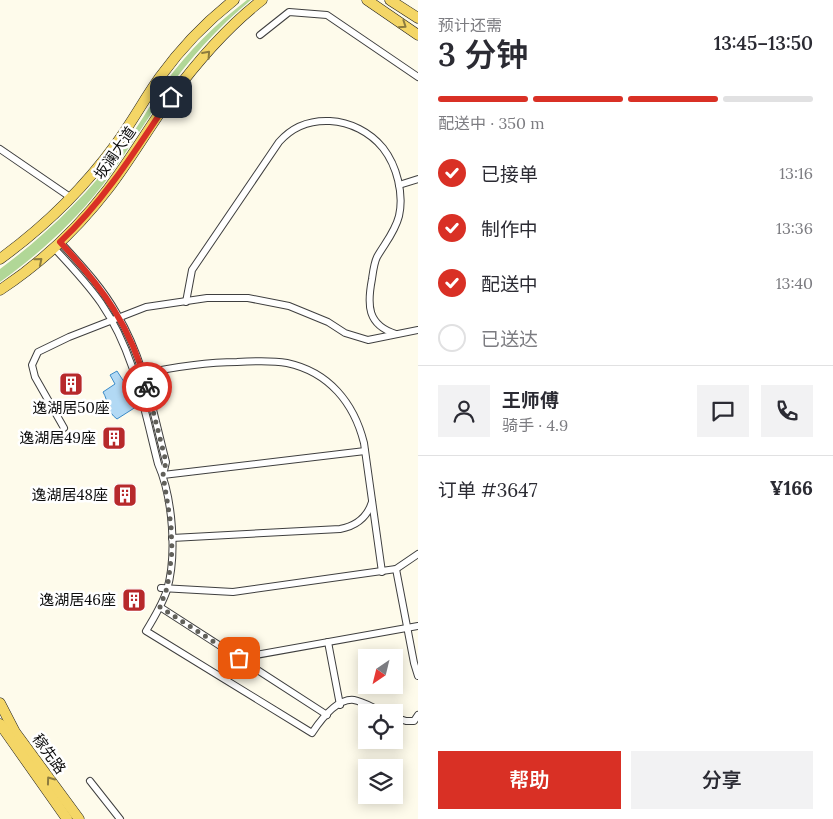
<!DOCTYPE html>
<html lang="zh">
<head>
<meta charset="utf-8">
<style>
	:root { --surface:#fff; --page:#f2f2f3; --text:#2b2b33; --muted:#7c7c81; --line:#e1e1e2; --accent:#d93025 }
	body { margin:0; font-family:Lora,"Noto Sans SC",serif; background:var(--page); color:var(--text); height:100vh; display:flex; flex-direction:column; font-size:19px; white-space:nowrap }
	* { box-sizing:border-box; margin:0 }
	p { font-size:16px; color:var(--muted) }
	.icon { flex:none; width:28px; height:28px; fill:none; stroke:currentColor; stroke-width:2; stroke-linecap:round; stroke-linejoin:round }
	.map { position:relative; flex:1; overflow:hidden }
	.drawer { display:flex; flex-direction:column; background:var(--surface); width:415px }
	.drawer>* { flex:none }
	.needle { width:32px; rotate:215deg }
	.fabs { position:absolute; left:358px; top:649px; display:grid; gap:10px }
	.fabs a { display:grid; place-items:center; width:45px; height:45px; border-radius:0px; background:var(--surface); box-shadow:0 2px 12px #0003; font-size:25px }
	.pin { position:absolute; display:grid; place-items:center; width:42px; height:42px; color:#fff; margin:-21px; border-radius:10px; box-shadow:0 2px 8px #0006 }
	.courier { position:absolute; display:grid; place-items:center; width:50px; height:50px; margin:-25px; border:4px solid #d93025; border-radius:50%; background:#fff; color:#222; box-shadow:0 1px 6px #0007 }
	.headline em { font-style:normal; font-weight:600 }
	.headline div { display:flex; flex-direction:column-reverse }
	.headline { display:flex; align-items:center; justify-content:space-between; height:85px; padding:0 20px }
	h1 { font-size:32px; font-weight:600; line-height:38px }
	.bar { display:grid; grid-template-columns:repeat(4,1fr); gap:8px 5px; align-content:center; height:60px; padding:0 20px }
	.bar i { height:6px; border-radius:4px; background:var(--line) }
	.bar .active { background:var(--accent) }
	.bar p { grid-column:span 4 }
	.line { display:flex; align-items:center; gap:12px; padding:0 20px; border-top:1px solid var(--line) }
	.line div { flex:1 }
	.round { display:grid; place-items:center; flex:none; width:52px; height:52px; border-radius:0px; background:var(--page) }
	ol { padding:0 20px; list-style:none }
	li { display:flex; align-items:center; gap:15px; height:55px }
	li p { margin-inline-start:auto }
	li .icon { padding:5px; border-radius:50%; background:var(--accent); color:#fff; stroke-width:4 }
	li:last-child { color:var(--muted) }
	li i { width:28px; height:28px; border:2px solid var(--line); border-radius:50% }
	.action { display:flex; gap:10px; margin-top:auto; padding:10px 20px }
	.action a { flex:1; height:58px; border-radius:0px; background:var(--accent); color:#fff; font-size:20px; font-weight:600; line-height:58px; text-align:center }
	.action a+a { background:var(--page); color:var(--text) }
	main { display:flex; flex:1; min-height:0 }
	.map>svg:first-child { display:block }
	.forest { fill:#b1d797 }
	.water { fill:#b2d9f4; stroke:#3b8bc8 }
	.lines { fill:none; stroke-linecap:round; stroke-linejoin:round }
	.minor-casing { stroke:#3f3f3f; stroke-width:8 }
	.primary-casing { stroke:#1d1d1d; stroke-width:11 }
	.minor { stroke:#fff; stroke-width:6 }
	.primary { stroke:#f4d666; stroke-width:10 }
	.oneway { stroke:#8c7b3e }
	.done { stroke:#61605a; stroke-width:5; stroke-dasharray:0 9 }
	.route { stroke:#d93025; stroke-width:6 }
	.labels { text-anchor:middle; stroke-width:5; stroke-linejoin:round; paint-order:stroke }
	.street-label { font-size:15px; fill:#0c0c0c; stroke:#fff }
	.poi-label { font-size:15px; fill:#0c0c0c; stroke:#fff; text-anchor:end }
</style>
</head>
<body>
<main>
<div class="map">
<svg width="418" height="819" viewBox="0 0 418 819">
	<rect width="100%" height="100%" fill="#fefbeb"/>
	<path class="forest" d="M247,0H251C218,27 188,60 164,95C143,125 124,157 102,186C73,223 39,254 0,282V269C46,235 87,195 121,150C137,129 150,105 165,83C188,51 216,24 247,0Z"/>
	<path class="water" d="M117,371L139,405L117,419C106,411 109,402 103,392L115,384L110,375Z"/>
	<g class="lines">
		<g class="minor-casing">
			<g id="minor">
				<path d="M260,35L289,12L327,15L418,77"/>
				<path d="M0,149L70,197"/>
				<path d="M399,185L418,179"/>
				<path d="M60,242C81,265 102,287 117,314C144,359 153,412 166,462L163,475"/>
				<path d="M54,248C71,266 87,283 101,303C134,351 144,409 158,464C173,498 177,555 167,590C162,605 154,618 146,631L312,733C320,721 337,698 354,700C364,702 375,709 384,712"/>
				<path d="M186,302L192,270L279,142C292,127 309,120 330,121C350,122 370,132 383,148C397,166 404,194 399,216C395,232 385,243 377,257C374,263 373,272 372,279C367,305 367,325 396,334"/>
				<path d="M135,375C169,368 203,362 237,362C253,361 271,360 287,363C329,372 354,403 364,443L382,572"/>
				<path d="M64,428L35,377L32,365L38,352L69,337L146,307L207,298H248L289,306L328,322L345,333L368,340L418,330"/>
				<path d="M163,475L365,451"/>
				<path d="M172,538L340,529C356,526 367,518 372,502"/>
				<path d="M396,569L414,663L418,676"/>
				<path d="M161,588L233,592L396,569L418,554"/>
				<path d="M160,607L327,715"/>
				<path d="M328,642L340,705"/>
				<path d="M239,658L418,626"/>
				<path d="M394,717L406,721H414L418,715"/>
				<path d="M90,781L120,819"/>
			</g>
		</g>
		<g class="primary-casing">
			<g id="primary">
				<path d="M367,0L418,35"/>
				<path d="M390,0L418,18"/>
				<path d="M0,259C44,227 84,188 116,144C132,122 145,98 160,77C181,48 206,22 234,0"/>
				<path d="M0,290C41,263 78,228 108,189C131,159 149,127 171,97C197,62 227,27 262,0"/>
				<path d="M0,703L15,732L79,819"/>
				<path d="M0,724L67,819"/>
			</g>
		</g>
		<use href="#minor" class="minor"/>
		<use href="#primary" class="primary"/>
	</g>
	<defs><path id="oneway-chevron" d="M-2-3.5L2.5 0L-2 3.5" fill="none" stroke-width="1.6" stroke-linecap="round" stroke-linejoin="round" transform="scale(1.25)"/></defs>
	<g class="oneway">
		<use href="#oneway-chevron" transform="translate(403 25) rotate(34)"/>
		<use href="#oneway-chevron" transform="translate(207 54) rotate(-48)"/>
		<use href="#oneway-chevron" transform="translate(39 261) rotate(-40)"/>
		<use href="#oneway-chevron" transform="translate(50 780) rotate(-126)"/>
	</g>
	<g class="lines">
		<path class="done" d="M147,387L166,462L163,475L171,525L172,551L169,576L167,588L160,607L239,658"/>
		<path class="route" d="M147,387C131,326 102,287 60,242C105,200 137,148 171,97"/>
	</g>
	<defs>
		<g id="building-square" transform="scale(1.25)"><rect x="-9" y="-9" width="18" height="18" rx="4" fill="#b7292b" stroke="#fff"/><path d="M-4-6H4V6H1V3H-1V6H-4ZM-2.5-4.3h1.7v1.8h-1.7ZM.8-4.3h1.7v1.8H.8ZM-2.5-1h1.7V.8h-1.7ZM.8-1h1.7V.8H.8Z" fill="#fff"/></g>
	</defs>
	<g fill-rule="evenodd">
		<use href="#building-square" x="71" y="384"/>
		<use href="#building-square" x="114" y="438"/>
		<use href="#building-square" x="125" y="495"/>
		<use href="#building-square" x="134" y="600"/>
	</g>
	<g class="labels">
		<g class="street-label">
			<text transform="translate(115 153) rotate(-55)" y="5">坂澜大道</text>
			<text transform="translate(49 754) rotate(54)" y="5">稼先路</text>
		</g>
		<g class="poi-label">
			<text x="71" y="413" text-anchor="middle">逸湖居50座</text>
			<text x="96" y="443">逸湖居49座</text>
			<text x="108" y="500">逸湖居48座</text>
			<text x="116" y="605">逸湖居46座</text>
		</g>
	</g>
</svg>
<div class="fabs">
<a><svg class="needle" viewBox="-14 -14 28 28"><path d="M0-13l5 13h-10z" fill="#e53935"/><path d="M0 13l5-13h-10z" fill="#7c7c81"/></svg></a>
<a><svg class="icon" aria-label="locate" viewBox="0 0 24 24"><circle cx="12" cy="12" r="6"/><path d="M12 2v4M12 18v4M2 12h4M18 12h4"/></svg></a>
<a><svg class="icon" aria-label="layers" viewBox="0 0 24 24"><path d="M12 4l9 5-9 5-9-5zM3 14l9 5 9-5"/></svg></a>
</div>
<div class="pin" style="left:239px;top:658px;background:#ea580c"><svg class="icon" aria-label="bag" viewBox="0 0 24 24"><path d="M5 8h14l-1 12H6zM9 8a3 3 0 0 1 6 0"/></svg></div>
<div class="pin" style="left:171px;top:97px;background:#1f2937"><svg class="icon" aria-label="home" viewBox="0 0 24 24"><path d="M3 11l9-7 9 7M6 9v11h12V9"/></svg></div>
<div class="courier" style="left:147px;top:387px"><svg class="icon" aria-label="bike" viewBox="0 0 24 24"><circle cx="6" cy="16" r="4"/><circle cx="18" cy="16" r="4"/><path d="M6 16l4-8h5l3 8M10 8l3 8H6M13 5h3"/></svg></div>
</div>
<section class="drawer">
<div class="headline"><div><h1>3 分钟</h1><p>预计还需</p></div><em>13:45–13:50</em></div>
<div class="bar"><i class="active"></i><i class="active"></i><i class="active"></i><i></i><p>配送中 · 350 m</p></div>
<ol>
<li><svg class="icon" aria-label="check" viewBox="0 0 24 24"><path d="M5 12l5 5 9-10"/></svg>已接单<p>13:16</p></li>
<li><svg class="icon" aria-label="check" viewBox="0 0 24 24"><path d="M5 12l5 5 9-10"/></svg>制作中<p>13:36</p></li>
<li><svg class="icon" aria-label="check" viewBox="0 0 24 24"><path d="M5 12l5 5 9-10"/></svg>配送中<p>13:40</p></li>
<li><i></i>已送达</li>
</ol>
<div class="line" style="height:90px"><a class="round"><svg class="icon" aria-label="person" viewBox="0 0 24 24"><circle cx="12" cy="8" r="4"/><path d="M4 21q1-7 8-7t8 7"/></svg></a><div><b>王师傅</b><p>骑手 · 4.9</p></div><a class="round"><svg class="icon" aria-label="chat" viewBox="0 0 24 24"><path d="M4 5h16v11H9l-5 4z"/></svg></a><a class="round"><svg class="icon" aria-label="phone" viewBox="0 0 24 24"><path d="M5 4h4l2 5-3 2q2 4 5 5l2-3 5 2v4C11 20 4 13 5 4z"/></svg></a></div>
<div class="line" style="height:65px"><div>订单 #3647</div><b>¥166</b></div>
<div class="action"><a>帮助</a><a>分享</a></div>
</section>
</main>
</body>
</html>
